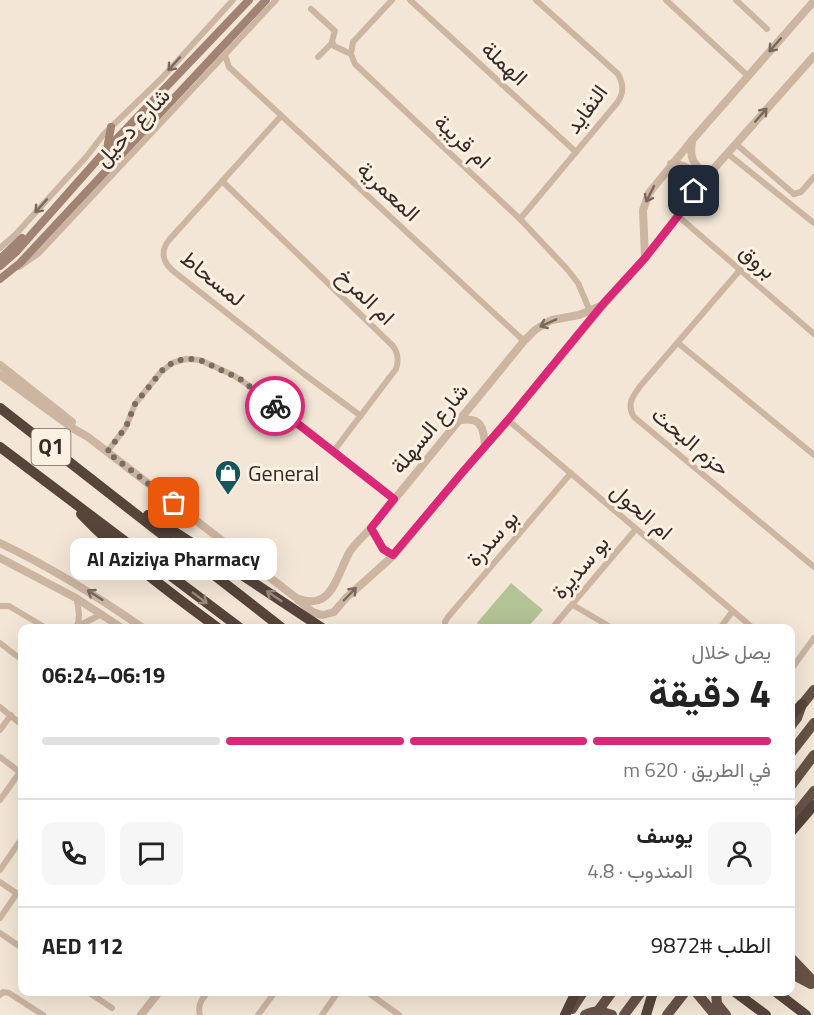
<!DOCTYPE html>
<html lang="ar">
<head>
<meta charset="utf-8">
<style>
	:root { --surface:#fff; --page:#f6f6f6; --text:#222; --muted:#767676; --line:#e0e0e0; --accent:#db2777 }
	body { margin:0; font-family:"Titillium Web",Vazirmatn,sans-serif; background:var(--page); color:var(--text); direction:rtl; height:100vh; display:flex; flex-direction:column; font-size:22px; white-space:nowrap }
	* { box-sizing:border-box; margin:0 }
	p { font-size:20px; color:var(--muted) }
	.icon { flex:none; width:33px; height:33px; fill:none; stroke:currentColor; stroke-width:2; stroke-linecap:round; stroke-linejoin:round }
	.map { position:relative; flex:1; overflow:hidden; direction:ltr }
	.side { position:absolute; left:18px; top:624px; width:777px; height:372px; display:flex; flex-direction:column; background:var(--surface); border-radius:12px; box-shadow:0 6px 24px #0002; direction:rtl }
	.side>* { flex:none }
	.pin { position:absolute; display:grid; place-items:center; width:51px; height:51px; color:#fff; margin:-26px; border-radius:12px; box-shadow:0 3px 9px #0006 }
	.courier { position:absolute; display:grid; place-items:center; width:60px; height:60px; margin:-30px; border:4px solid #db2777; border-radius:50%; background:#fff; color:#222; box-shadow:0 2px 8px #0007 }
	.bubble { position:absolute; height:42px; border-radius:12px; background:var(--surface); box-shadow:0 6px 24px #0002; font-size:20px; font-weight:700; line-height:42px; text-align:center; direction:rtl }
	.headline em { font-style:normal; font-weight:700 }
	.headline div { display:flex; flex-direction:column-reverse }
	.headline { display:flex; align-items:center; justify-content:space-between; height:102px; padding:0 24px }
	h1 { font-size:39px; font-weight:700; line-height:45px }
	.bar { display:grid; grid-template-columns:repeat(4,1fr); gap:9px 6px; align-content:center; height:72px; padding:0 24px }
	.bar i { height:8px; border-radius:4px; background:var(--line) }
	.bar .active { background:var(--accent) }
	.bar p { grid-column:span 4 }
	.line { display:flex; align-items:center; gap:15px; padding:0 24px; border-top:2px solid var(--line) }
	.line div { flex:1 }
	.round { display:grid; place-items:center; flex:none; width:63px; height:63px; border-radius:12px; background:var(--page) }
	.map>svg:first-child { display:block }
	.green { fill:#b3c395 }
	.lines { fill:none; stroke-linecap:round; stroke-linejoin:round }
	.minor { stroke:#ccb5a1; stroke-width:6 }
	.tertiary { stroke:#ccb5a1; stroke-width:8 }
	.secondary { stroke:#a08372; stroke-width:8 }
	.trunk { stroke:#685248; stroke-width:10 }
	.motorway { stroke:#57443b; stroke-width:10 }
	.oneway { stroke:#79695d }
	.oneway2 { stroke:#99897e }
	.done { stroke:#786c63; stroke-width:6; stroke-dasharray:0 10.8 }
	.route { stroke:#db2777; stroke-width:8 }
	.labels { text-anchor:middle; stroke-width:6; stroke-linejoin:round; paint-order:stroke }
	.shield { fill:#fbf0e2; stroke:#70655e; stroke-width:1.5 }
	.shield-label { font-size:21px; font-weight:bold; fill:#352a25 }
	.street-label { font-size:22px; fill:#352a25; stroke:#fbf0e2 }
	.poi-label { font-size:22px; fill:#352a25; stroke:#fbf0e2; text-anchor:start }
</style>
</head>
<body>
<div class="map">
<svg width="814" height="1015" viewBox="0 0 814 1015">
	<rect width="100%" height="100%" fill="#f3e6d6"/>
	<path class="green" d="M511,583L543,610L527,628H478L480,626L477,623Z"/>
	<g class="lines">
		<g class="minor">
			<path d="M392,0L353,42L351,54L355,64L520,219L567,269L578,283L590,311"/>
			<path d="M410,0L576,152"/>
			<path d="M666,0L748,76"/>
			<path d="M736,0L767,29"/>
			<path d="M311,9L335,31L332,41L334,46L351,54"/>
			<path d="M225,55L229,67L524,341"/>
			<path d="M318,57L332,43"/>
			<path d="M281,116L169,240C161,250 162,261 172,270L304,374L361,416"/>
			<path d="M736,144L794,194"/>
			<path d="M728,154L814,223"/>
			<path d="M222,181L393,346C398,353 399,360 396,369L333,452"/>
			<path d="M794,194L801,192L814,177"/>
			<path d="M678,216L814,334"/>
			<path d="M520,219L617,103C624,93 624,85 618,74L536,0"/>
			<path d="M0,248L15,235L87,156L103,135L162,78L233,0"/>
			<path d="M19,267L39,253L276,0"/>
			<path d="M740,270L641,385C633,396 626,404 634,417L814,567"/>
			<path d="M678,343L814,455"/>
			<path d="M508,420L753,628"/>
			<path d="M107,452L126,427L135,404L160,373L172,363L186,359L200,360L233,375L248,385L394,499"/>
			<path d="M573,605L612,628"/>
			<path d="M0,606H9L46,628"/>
			<path d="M78,626L102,614"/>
			<path d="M76,628C81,619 79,608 76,598"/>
			<path d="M445,628V622L448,617L571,473"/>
			<path d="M552,628L636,529"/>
			<path d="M720,628L732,612"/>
			<path d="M0,643L22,660"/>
			<path d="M790,671L814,638"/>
			<path d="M0,707L22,725"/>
			<path d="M0,730L11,715"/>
			<path d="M0,757L21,773"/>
			<path d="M0,800L20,772"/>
			<path d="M0,870L22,838"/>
			<path d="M0,882L22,897"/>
			<path d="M0,918L17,893"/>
			<path d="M0,933L22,948"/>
			<path d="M88,992L112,1008"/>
			<path d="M367,992L399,1015"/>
			<path d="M0,995L3,992L9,993L43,1015"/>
			<path d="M200,1015C197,1005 202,999 208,992"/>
			<path d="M258,1015L275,992"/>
			<path d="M322,1015L338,992"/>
		</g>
		<g class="tertiary">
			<path d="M692,141C690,154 691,164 704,171L714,170"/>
			<path d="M671,164C691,165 697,172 694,191"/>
			<path d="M645,258L643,210L649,193L693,139L814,1"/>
			<path d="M0,365L72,422"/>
			<path d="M0,375L74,429L88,437L295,597C331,614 336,577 349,553C354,544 364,536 371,528L524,341L535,330L546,323L552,320L579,315L603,305"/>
			<path d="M458,421C480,415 484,427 485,446"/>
			<path d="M371,528L383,549L393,556"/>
			<path d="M0,543C51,567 97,596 143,628"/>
			<path d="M0,558L76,598L122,628"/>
			<path d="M298,600L313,612L318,614L323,615L334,612L346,598L393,556L461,474L509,419L603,305L645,258L678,216L694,191L814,56"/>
			<path d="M141,1015L159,992"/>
		</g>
		<g class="secondary">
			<path d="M107,149L111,127"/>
			<path d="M0,259L22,238"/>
			<path d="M0,266L16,252L107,149L249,0"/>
			<path d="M0,279L20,263L266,0"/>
		</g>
		<g class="trunk">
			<path d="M797,711L814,690"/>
			<path d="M790,727L797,718L801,707"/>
			<path d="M790,754L814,723"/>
			<path d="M790,787L814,755"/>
			<path d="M790,821L814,791"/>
			<path d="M790,957L814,982"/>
			<path d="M790,973L811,984"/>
			<path d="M696,992L715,1015"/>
			<path d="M716,992L717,1004L726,1015"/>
			<path d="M572,1009L583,992"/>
			<path d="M585,1015C595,1010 602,1011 612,1015"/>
			<path d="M595,1015L612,992"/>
			<path d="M624,1015L641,992"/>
			<path d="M667,1015L685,992"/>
		</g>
		<g class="motorway">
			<path d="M0,408L282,628"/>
			<path d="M0,447L240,628"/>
			<path d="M81,514C122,557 170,593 218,628"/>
			<path d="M148,515L242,575L322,628"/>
			<path d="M790,717L802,704"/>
			<path d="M790,833L814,805"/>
			<path d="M735,992L766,1015"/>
			<path d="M776,992L806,1015"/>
			<path d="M565,1015L576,992"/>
			<path d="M646,1015L653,992"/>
		</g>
	</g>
	<defs><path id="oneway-shaft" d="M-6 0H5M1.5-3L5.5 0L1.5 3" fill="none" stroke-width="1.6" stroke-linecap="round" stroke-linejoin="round" transform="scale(1.5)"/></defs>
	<g class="oneway">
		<use href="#oneway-shaft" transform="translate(775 45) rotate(131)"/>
		<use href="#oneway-shaft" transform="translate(174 64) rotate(132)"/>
		<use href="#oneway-shaft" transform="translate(761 115) rotate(-49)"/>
		<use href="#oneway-shaft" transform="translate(650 194) rotate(117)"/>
		<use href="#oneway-shaft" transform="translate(41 206) rotate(132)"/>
		<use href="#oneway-shaft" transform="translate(548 323) rotate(156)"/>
		<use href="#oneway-shaft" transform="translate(350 594) rotate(-46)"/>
		<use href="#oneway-shaft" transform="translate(95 595) rotate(-147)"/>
	</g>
	<g class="oneway2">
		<use href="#oneway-shaft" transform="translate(274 596) rotate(-146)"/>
		<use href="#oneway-shaft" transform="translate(200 598) rotate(37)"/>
	</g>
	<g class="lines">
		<path class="done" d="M174,503L107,452L126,427L135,404L165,367L179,360L193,359L200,360L240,379L275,406"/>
		<path class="route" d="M275,406L394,499L371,528L383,549L393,555L461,474L508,420L603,304L645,258L678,216L694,191"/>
	</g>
	<defs>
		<g id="shop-pin" transform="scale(1.35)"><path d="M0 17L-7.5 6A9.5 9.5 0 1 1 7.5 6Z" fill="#16555a" stroke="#fbf0e2"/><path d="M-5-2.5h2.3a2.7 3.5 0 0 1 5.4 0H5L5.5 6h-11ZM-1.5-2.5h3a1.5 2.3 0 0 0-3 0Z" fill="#fff"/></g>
	</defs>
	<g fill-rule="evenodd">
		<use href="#shop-pin" x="228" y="473"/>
	</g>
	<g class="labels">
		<rect class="shield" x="31.5" y="429" width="39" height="36" rx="4.5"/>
		<g class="shield-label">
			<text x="51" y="454">Q1</text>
		</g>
		<g class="street-label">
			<text transform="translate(505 63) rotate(43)" y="8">الهملة</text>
			<text transform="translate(586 109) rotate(-54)" y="8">النفايد</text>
			<text transform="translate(132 127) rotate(-47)" y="8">شارع دحيل</text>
			<text transform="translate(463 141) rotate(43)" y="8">ام قريبة</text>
			<text transform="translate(389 191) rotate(43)" y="8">المعمرية</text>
			<text transform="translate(758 261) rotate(41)" y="8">بروق</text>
			<text transform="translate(213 278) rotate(39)" y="8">لمسحاط</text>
			<text transform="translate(366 296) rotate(44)" y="8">ام المرخ</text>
			<text transform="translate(429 428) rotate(-51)" y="8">شارع السهلة</text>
			<text transform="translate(691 441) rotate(40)" y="8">حزم البحث</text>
			<text transform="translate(642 511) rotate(41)" y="8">ام الحول</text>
			<text transform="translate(492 538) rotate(-49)" y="8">بو سدرة</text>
			<text transform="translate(580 567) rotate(-50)" y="8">بو سديرة</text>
		</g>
		<g class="poi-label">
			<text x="248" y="481">General</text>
		</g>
	</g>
</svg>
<div class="pin" style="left:174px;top:503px;background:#ea580c"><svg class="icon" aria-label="bag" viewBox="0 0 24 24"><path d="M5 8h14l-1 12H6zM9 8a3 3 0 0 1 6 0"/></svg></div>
<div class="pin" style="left:694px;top:191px;background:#1f2937"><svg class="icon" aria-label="home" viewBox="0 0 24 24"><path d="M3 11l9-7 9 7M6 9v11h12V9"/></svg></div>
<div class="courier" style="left:275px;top:406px"><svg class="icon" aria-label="bike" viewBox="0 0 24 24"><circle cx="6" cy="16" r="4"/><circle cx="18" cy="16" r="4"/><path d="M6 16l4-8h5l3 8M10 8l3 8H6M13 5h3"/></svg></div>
<div class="bubble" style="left:70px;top:538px;width:207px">Al Aziziya Pharmacy</div>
<section class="side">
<div class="headline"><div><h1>4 دقيقة</h1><p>يصل خلال</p></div><em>06:19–06:24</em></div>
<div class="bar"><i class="active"></i><i class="active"></i><i class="active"></i><i></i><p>في الطريق · 620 m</p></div>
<div class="line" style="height:108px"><a class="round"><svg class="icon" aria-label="person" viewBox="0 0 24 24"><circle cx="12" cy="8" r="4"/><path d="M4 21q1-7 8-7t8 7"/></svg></a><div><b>يوسف</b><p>المندوب · 4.8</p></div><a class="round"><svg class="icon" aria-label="chat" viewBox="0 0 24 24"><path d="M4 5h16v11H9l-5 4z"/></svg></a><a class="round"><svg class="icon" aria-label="phone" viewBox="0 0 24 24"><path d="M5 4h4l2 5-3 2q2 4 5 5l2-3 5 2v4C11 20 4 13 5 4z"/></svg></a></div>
<div class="line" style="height:78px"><div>الطلب #9872</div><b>AED 112</b></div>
</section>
</div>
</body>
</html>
